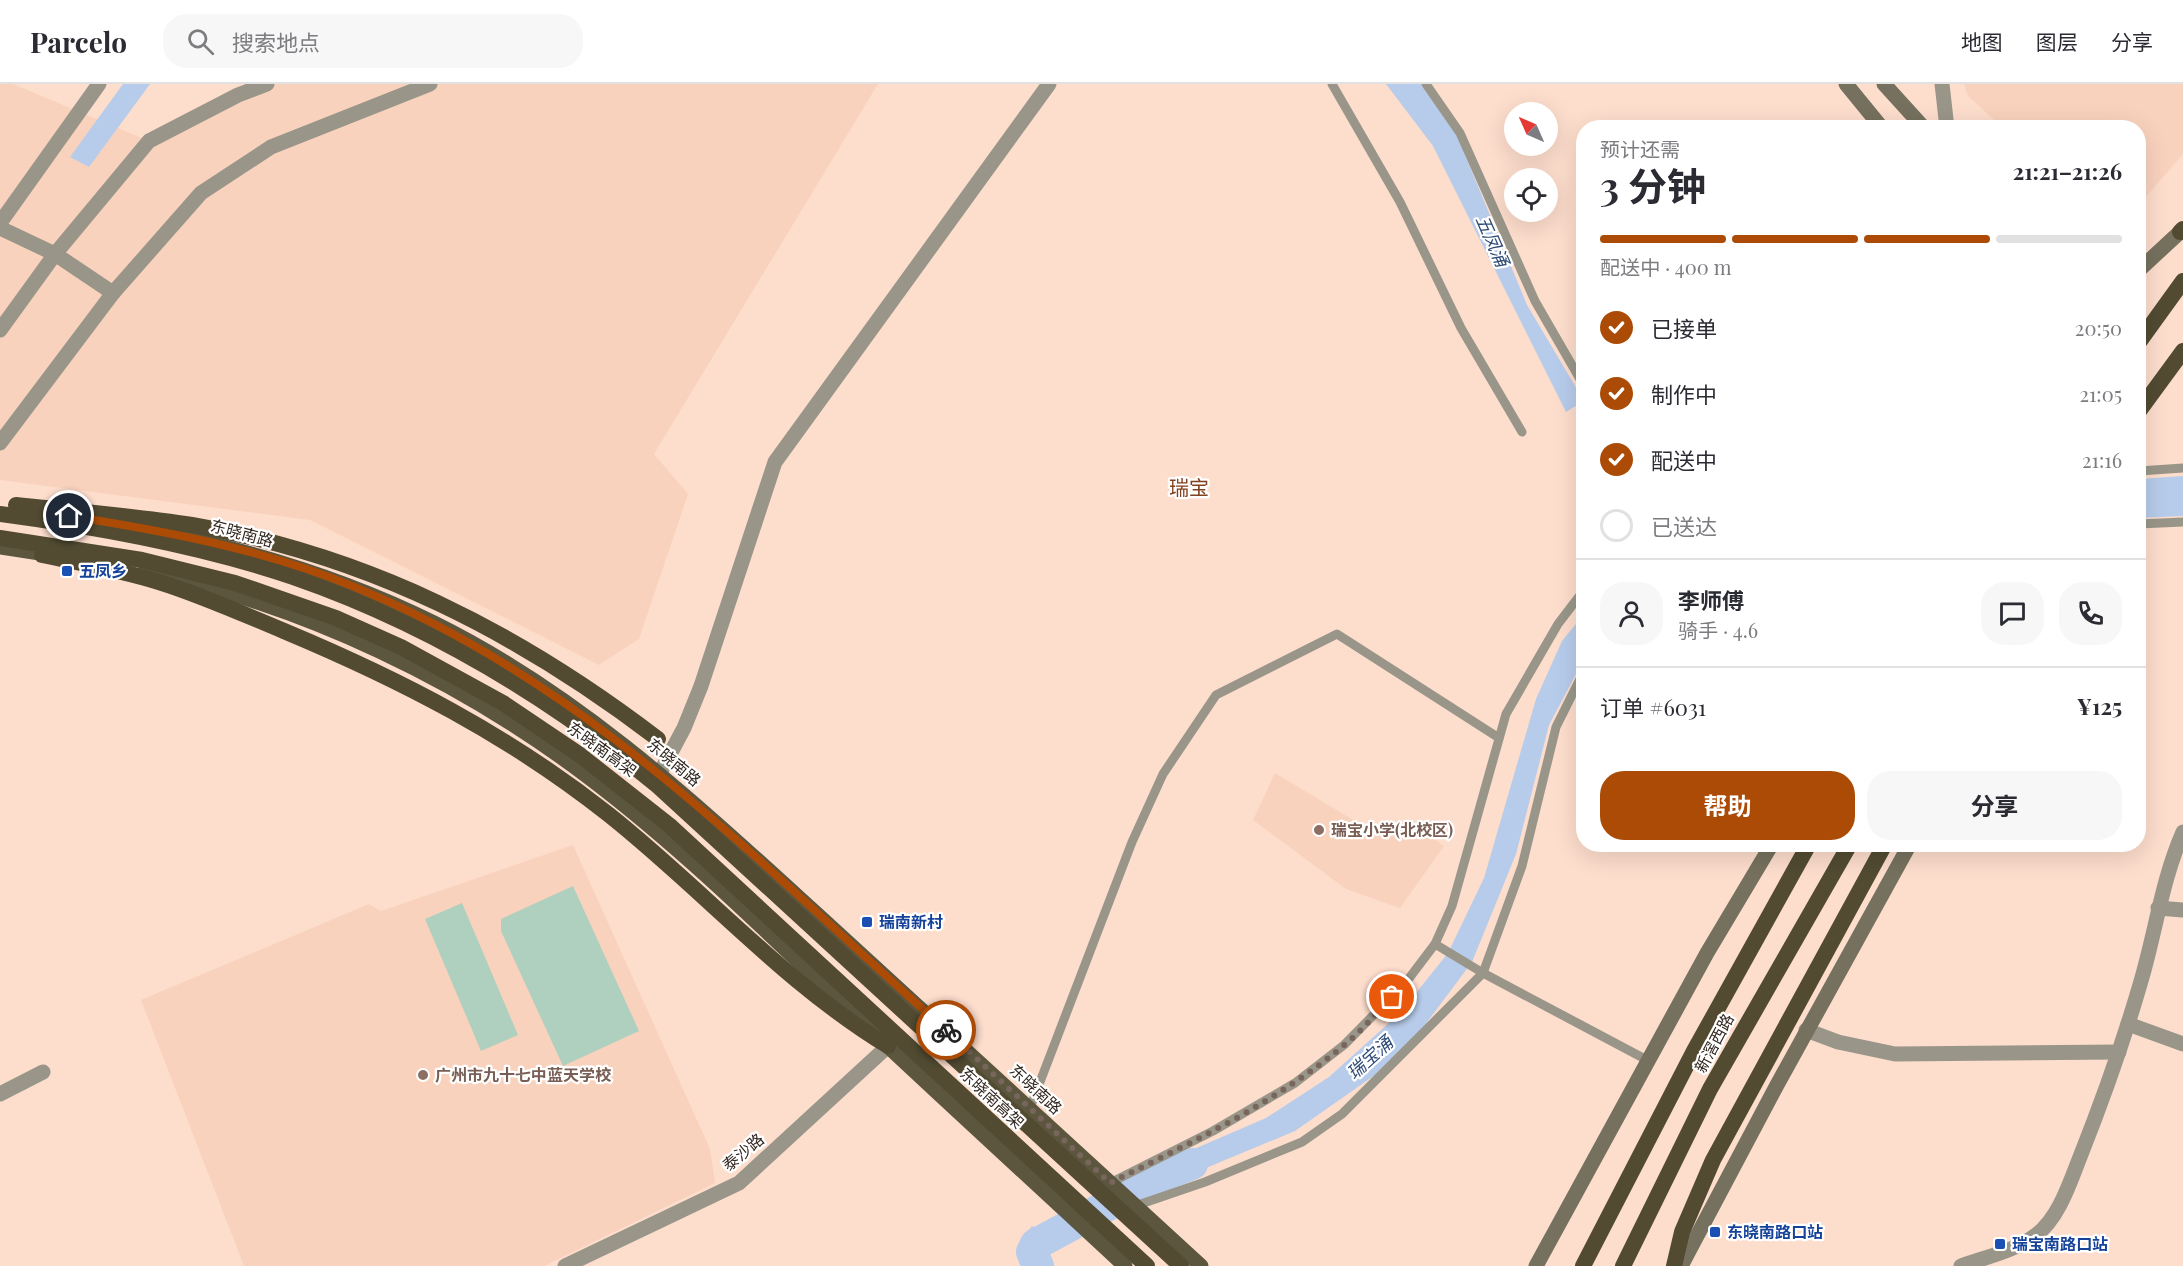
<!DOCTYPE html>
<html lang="zh">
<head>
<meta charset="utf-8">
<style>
	:root { --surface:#fff; --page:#f7f7f7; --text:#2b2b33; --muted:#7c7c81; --line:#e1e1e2; --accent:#ab4b05 }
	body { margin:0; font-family:"Playfair Display","Noto Sans SC",serif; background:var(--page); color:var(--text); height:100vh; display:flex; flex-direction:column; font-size:22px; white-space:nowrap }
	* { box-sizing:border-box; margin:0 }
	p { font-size:20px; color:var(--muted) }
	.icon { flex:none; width:33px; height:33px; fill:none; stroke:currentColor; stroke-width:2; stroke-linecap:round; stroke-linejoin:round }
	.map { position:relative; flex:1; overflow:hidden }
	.side { position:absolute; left:1576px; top:36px; width:570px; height:732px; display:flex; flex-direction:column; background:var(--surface); border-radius:24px; box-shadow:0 6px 24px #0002 }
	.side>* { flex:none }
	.needle { width:39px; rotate:315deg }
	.controls { position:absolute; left:1504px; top:18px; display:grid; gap:12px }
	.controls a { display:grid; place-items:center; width:54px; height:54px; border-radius:50%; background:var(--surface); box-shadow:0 6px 24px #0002; font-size:30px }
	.pin { position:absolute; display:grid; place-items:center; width:51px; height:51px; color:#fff; margin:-26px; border:3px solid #fff; border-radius:50%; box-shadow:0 2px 6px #0007 }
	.courier { position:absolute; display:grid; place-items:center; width:60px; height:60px; margin:-30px; border:4px solid #ab4b05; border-radius:50%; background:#fff; color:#222; box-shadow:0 2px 8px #0007 }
	.head em { font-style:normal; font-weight:700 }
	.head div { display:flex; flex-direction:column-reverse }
	.head { display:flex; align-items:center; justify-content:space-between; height:102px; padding:0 24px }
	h1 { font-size:39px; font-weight:700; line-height:45px }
	.bar { display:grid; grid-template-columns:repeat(4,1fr); gap:9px 6px; align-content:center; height:72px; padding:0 24px }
	.bar i { height:8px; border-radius:4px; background:var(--line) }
	.bar .selected { background:var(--accent) }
	.bar p { grid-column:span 4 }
	.line { display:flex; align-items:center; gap:15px; padding:0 24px; border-top:2px solid var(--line) }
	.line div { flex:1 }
	.round { display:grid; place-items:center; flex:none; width:63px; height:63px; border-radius:24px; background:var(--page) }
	ol { padding:0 24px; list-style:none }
	li { display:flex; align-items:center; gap:18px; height:66px }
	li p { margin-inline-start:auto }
	li .icon { padding:6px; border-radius:50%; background:var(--accent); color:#fff; stroke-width:4 }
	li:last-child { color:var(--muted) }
	li i { width:33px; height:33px; border:3px solid var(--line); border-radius:50% }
	.button { display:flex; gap:12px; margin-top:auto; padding:12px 24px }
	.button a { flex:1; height:69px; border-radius:24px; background:var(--accent); color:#fff; font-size:24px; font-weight:700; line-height:69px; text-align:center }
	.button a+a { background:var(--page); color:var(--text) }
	header { display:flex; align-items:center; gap:36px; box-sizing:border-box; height:84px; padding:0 30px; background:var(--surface); border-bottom:2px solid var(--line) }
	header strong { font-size:28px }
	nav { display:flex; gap:33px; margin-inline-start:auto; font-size:21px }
	.search { width:420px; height:54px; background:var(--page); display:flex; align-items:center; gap:15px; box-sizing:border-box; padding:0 21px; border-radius:24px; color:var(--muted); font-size:22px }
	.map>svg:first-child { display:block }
	.built { fill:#f9d2bd }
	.green { fill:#afcfbf }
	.water { fill:#b7cceb }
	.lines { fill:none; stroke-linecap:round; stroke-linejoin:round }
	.river { stroke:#b7cceb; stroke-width:32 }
	.service { stroke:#999689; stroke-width:9 }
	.minor { stroke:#999689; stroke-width:15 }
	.tertiary { stroke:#999689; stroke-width:15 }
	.secondary { stroke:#76715e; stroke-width:15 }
	.primary { stroke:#5c563f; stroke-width:15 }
	.trunk { stroke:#524b32; stroke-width:16 }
	.done { stroke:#78665c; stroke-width:6; stroke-dasharray:0 10.8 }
	.route { stroke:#ab4b05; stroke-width:8 }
	.transit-dot { fill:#1a4fb4; stroke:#fff; stroke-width:2 }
	.education-dot { fill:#8d6e63; stroke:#fff; stroke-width:2 }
	.labels { text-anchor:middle; stroke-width:4.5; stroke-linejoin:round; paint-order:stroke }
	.street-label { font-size:16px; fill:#31261f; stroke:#fff }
	.transit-label { font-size:16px; font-weight:bold; fill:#164399; stroke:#fff; text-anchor:start }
	.education-label { font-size:16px; font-weight:bold; fill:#785e54; stroke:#fff; text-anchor:start }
	.water-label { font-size:18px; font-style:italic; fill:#2f4c76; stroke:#fff }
	.quarter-label { font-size:20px; fill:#82421f; stroke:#fff }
</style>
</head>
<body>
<header>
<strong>Parcelo</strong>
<div class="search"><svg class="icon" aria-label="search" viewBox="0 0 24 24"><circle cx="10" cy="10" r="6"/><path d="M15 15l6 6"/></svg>搜索地点</div>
<nav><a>地图</a><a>图层</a><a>分享</a></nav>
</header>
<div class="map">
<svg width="2183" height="1182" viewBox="0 0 2183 1182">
	<rect width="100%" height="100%" fill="#fdddcc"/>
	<g class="built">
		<path d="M0,0H13L149,57L267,0H878L654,370L688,410L639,555L599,581L310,436L0,396Z"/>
		<path d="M1964,0H2183V70L2139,121V44L2002,43L1968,12Z"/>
		<path d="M1275,689L1388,757L1404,735L1444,762L1400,824L1346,805L1253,736Z"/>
		<path d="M573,761L710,1065L715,1099L544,1182H244L141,916L369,820L381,827Z"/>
	</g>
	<g class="green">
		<path d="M573,802L639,947L563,982L501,847V835Z"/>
		<path d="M462,819L518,951L481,967L425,835Z"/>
	</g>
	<g class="water">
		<path d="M123,0H150L89,83L70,73Z"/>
		<path d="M1386,0H1421L1456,49L1527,221L1584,317L1566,328L1433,62Z"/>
		<path d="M2183,392V432L2139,434V395Z"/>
		<path d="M1584,530V575L1549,641L1516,770L1472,878L1422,945L1375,991L1295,1047L1158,1104L1143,1087L1266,1034L1329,993L1400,929L1448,869L1484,794L1536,615L1562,557Z"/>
		<path d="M1032,1142L1052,1160L1041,1173L1048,1182H1031L1023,1171L1021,1156Z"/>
	</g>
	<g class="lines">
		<path class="river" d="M1038,1182L1032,1168L1036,1160L1162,1092L1192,1080"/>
		<g class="service">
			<path d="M1332,0L1400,118L1461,244L1522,348"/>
			<path d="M1426,0L1460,49L1535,217L1584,302"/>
			<path d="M2139,387L2183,384"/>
			<path d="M2139,440L2183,438"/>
			<path d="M1435,860L1483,889L1647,976"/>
			<path d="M1030,1024L1132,758L1163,690L1216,611L1337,550L1499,654"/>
			<path d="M1110,1099L1213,1047L1295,999L1344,961L1407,897L1435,860L1452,822L1506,630L1558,540L1584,506"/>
			<path d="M1135,1122L1205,1098L1302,1058L1342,1030L1483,889L1522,782L1556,643L1584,587"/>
		</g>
		<g class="minor">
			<path d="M1942,0L1947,44"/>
			<path d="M0,139L99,0"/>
			<path d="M0,144L55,170L113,209"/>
			<path d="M0,246L55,170L149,57L238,11L267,0"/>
			<path d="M0,359L113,209L201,109L271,63L430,0"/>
			<path d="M660,689L684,644L701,602L775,378L1049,0"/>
			<path d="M2158,824L2183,826"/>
			<path d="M2128,940L2183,960"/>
			<path d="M1806,946L1838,958L1895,970L2119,968"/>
			<path d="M0,1010L43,988"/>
			<path d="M1961,1182C1986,1173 2015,1167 2036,1151C2059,1134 2070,1098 2080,1073C2103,1015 2124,956 2141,897C2156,846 2162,796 2183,748"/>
		</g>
		<path class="tertiary" d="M565,1182L739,1099L888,962"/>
		<g class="secondary">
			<path d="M1846,0L1882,44"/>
			<path d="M1884,0L1924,44"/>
			<path d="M2139,186L2180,148"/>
			<path d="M1536,1182L1707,869L1772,760"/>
			<path d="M1681,1182L1777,1001L1910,760"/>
		</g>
		<g class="primary">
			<path d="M95,436C212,455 327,486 434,539C580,611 698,722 818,831C946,947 1073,1065 1201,1182"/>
			<path d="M0,463L53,471"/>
			<path d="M145,487C305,522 461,596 591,695C687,768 773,854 860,936C948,1019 1037,1100 1125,1182"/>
		</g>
		<g class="trunk">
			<path d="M2180,148L2183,145"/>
			<path d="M2139,258L2183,197"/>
			<path d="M2139,327L2183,267"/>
			<path d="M16,421C75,427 134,432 192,441C367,471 518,548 658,655"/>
			<path d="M0,430C98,443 199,461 293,493C426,539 549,613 658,702L1181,1182"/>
			<path d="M0,454L142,476L235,499L336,534L401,563L503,619L580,671L669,741L1147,1182"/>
			<path d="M42,471C81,479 121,486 159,498C201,511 243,530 284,547C401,596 508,651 608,730C704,806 784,899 888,962"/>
			<path d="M1583,1182L1694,967L1809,760"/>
			<path d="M1623,1182L1710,1005L1850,760"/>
			<path d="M1674,1182L1682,1148L1713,1076L1885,760"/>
		</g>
	</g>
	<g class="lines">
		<path class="done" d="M946,946L1110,1099C1190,1059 1274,1020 1343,962C1361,948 1376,929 1392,913"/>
		<path class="route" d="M69,432C165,447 262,465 352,502C591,599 757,778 946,946"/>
	</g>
	<g class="transit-dot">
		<rect x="61" y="481" width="12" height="12" rx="3"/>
		<rect x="861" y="832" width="12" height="12" rx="3"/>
		<rect x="1709" y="1142" width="12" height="12" rx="3"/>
		<rect x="1994" y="1154" width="12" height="12" rx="3"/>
	</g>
	<g class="education-dot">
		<circle cx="1319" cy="746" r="6"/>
		<circle cx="423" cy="991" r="6"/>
	</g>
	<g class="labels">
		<g class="street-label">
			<text transform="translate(242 449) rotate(15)" y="6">东晓南路</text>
			<text transform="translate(602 665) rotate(36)" y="6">东晓南高架</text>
			<text transform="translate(674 678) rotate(40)" y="6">东晓南路</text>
			<text transform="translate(1714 959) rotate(-62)" y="6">新滘西路</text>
			<text transform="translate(1036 1005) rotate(43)" y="6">东晓南路</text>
			<text transform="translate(992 1014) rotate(43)" y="6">东晓南高架</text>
			<text transform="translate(743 1068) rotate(-40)" y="6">泰沙路</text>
		</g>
		<g class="transit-label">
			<text x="79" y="493">五凤乡</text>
			<text x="879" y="844">瑞南新村</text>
			<text x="1727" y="1154">东晓南路口站</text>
			<text x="2012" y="1166">瑞宝南路口站</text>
		</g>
		<g class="education-label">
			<text x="1331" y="752">瑞宝小学(北校区)</text>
			<text x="435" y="997">广州市九十七中蓝天学校</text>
		</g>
		<g class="water-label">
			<text transform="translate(1492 157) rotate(66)" y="6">五凤涌</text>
			<text transform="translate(1370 974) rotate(-42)" y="6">瑞宝涌</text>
		</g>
		<g class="quarter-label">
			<text x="1189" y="411">瑞宝</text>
		</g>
	</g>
</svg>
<div class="controls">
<a><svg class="needle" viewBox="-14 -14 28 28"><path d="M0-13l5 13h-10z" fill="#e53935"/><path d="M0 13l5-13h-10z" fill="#7c7c81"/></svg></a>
<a><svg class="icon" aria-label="locate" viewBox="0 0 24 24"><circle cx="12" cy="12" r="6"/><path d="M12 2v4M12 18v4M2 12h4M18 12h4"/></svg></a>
</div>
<div class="pin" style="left:1392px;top:913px;background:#ea580c"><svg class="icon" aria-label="bag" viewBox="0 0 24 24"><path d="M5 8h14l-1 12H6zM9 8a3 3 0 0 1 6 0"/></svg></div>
<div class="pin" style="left:69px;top:432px;background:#1f2937"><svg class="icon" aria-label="home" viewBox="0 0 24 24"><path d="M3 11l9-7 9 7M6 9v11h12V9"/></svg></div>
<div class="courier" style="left:946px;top:946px"><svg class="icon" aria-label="bike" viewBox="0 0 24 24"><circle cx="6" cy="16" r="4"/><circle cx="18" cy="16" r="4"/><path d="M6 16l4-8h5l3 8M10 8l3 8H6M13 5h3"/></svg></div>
<section class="side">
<div class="head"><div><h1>3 分钟</h1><p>预计还需</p></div><em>21:21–21:26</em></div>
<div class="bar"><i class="selected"></i><i class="selected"></i><i class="selected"></i><i></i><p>配送中 · 400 m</p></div>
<ol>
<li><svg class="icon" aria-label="check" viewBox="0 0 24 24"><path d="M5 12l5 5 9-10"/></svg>已接单<p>20:50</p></li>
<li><svg class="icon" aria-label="check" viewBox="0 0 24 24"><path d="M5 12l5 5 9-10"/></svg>制作中<p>21:05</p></li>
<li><svg class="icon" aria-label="check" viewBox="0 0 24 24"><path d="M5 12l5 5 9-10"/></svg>配送中<p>21:16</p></li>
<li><i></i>已送达</li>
</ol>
<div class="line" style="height:108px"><a class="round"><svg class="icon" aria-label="person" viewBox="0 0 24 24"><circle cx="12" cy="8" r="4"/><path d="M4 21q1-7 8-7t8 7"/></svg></a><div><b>李师傅</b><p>骑手 · 4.6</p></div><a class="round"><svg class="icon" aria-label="chat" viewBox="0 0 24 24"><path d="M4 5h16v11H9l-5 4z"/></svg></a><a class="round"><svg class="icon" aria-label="phone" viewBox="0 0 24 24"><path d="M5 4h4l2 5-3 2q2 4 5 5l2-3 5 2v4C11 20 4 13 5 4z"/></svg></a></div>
<div class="line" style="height:78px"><div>订单 #6031</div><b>¥125</b></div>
<div class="button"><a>帮助</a><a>分享</a></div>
</section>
</div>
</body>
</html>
